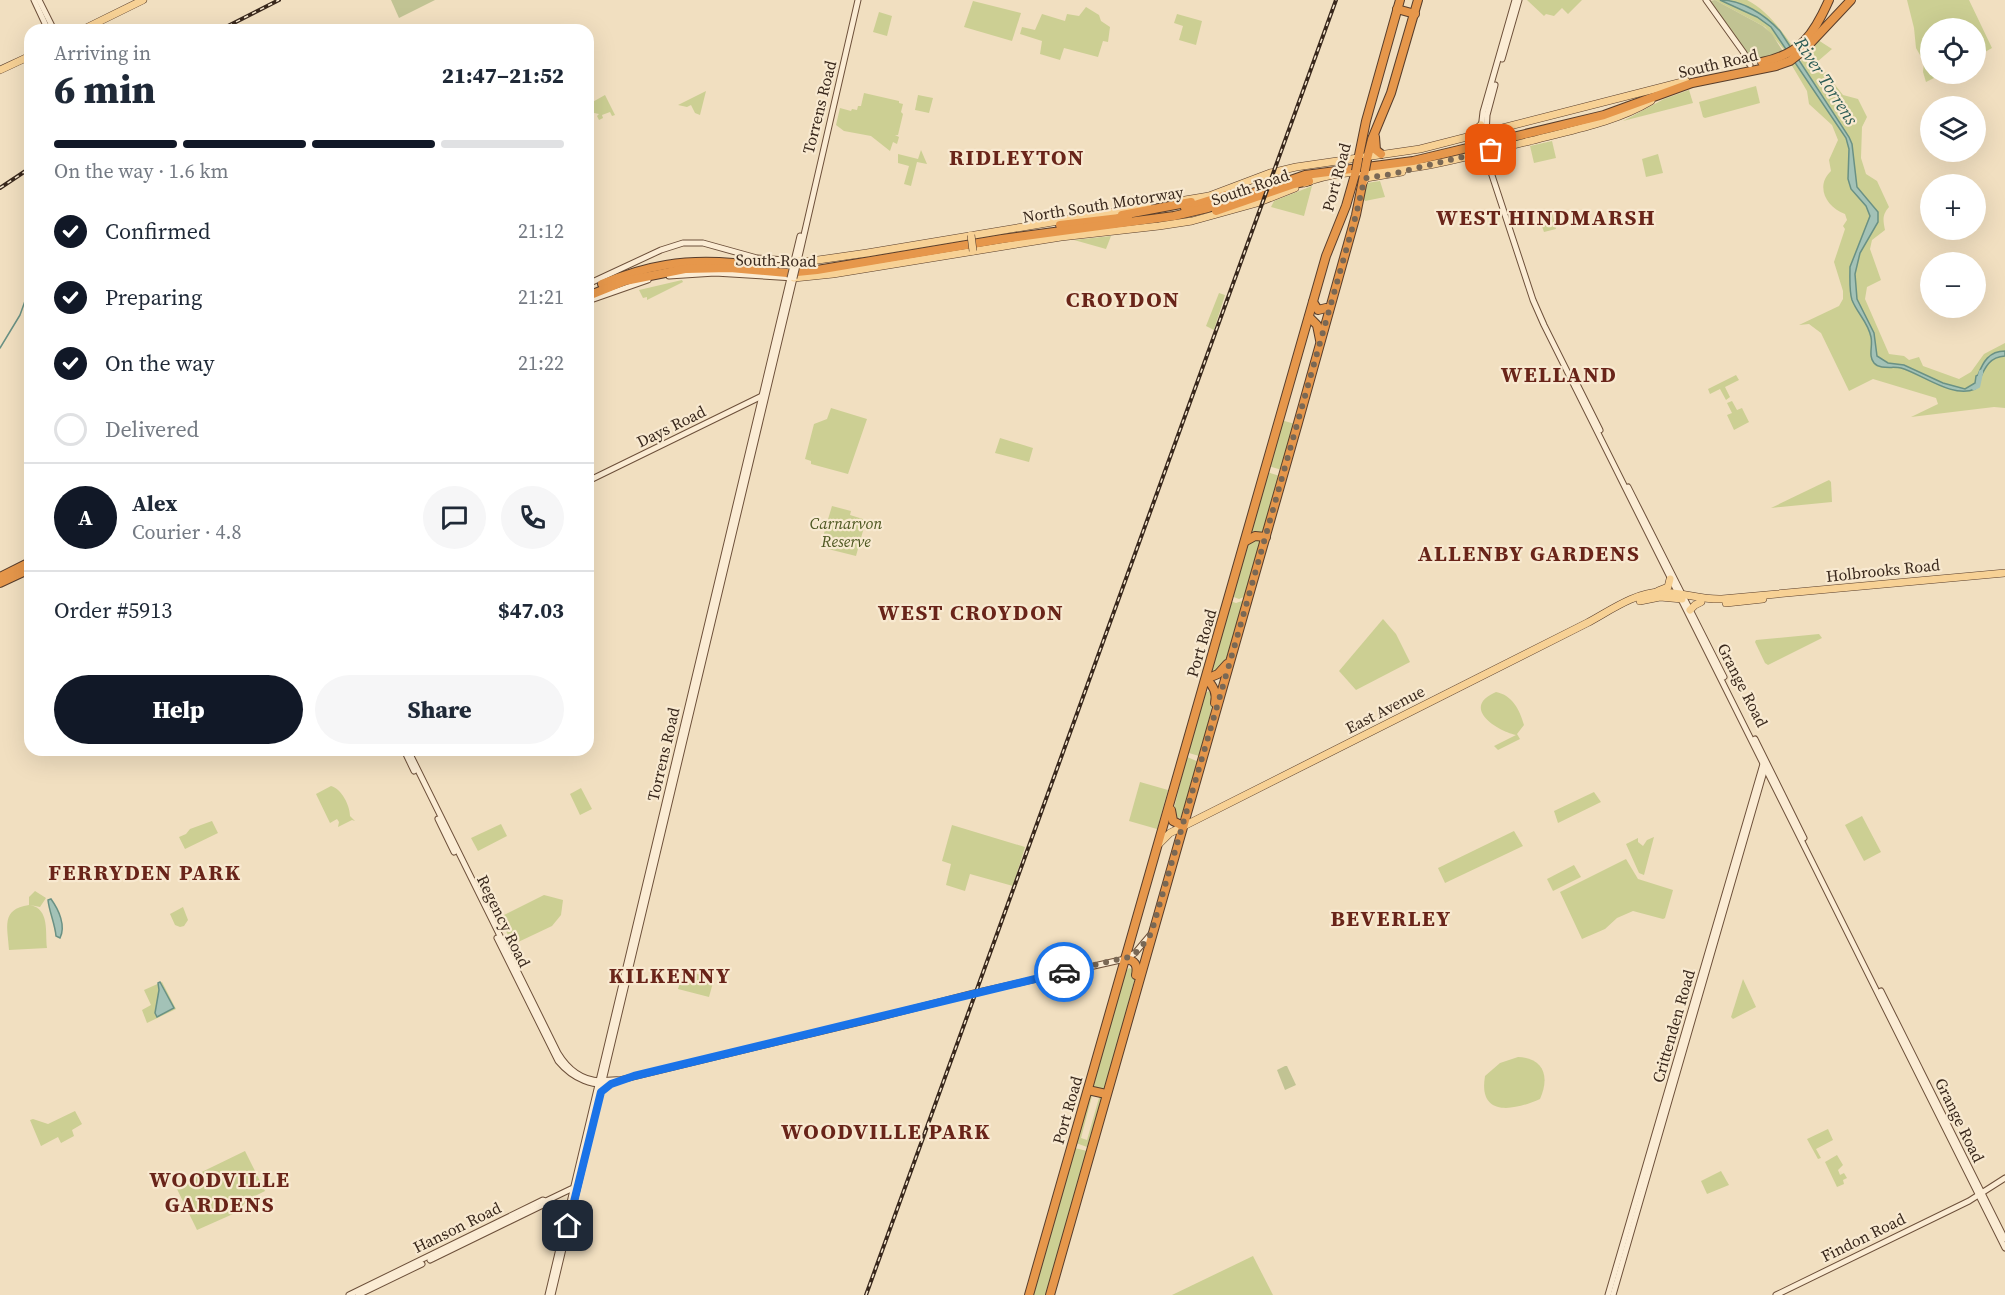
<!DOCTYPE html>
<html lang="en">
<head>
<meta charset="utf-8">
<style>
	:root { --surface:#fff; --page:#f6f6f7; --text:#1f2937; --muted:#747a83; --line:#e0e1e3; --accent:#111827 }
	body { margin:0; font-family:"Source Serif 4",serif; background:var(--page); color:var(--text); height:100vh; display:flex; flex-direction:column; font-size:22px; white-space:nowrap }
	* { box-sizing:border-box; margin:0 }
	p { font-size:20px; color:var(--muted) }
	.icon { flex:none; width:33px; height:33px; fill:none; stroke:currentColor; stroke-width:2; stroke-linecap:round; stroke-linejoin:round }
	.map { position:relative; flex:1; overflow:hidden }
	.panel { position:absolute; left:24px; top:24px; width:570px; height:732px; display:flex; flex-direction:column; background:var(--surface); border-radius:18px; box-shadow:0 6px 24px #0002 }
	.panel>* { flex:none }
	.controls { position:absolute; left:1920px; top:18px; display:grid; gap:12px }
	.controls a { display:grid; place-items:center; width:66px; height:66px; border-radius:50%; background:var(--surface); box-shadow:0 6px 24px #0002; font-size:30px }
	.pin { position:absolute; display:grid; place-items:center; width:51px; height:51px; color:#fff; margin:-26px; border-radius:12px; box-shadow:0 3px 9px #0006 }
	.courier { position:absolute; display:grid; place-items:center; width:60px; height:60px; margin:-30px; border:4px solid #1a73e8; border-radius:50%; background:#fff; color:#222; box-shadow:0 2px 8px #0007 }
	.head em { font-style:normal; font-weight:800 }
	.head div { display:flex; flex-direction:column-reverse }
	.head { display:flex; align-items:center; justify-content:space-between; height:102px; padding:0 30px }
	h1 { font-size:39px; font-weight:800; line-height:45px }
	.bar { display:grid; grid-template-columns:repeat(4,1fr); gap:9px 6px; align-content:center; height:72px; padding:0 30px }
	.bar i { height:8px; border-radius:4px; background:var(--line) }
	.bar .active { background:var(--accent) }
	.bar p { grid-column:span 4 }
	.line { display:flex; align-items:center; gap:15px; padding:0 30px; border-top:2px solid var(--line) }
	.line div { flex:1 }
	.round { display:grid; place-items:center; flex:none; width:63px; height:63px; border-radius:32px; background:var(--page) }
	ol { padding:0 30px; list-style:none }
	li { display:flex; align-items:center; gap:18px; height:66px }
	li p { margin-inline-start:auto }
	li .icon { padding:6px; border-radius:50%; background:var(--accent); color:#fff; stroke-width:4 }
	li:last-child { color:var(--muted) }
	li i { width:33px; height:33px; border:3px solid var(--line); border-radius:50% }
	.cta { display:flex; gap:12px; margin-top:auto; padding:12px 30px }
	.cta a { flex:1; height:69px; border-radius:36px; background:var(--accent); color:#fff; font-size:24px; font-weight:800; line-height:69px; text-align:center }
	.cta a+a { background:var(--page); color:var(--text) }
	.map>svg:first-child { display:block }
	.green { fill:#cccf93 }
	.cemetery { fill:#c1c393 }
	.water { fill:#a3c2b7; stroke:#6a9184; stroke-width:1.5 }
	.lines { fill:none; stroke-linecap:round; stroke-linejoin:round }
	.stream { stroke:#6a9184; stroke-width:1.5 }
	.river { stroke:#a3c2b7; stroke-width:4.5 }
	.secondary-casing { stroke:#6d503a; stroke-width:7 }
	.primary-casing { stroke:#583d2b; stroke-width:8 }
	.highway-casing { stroke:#583d2b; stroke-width:10 }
	.secondary { stroke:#fbecd4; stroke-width:5 }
	.primary { stroke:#f7d195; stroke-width:7 }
	.highway { stroke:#e6974b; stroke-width:8 }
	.rail-casing { stroke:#39281c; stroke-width:4 }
	.rail { stroke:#f8e9d0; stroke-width:1.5; stroke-dasharray:4.5; stroke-linecap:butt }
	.secondary-bridge-casing { stroke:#6d503a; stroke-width:7; stroke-linecap:butt }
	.primary-bridge-casing { stroke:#583d2b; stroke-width:8; stroke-linecap:butt }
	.highway-bridge-casing { stroke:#583d2b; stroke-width:10; stroke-linecap:butt }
	.secondary-bridge { stroke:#fbecd4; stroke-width:5 }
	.primary-bridge { stroke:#f7d195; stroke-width:7 }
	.highway-bridge { stroke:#e6974b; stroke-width:8 }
	.done { stroke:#796855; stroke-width:6; stroke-dasharray:0 10.8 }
	.route { stroke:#1a73e8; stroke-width:8 }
	.labels { text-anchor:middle; stroke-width:4.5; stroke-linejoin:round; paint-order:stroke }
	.street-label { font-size:16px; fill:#39281c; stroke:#f8e9d0 }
	.park-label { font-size:16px; font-style:italic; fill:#4d5721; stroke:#f8e9d0 }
	.water-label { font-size:18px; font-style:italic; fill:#2a5a54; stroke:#f8e9d0 }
	.district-label { font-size:22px; font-weight:bold; letter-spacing:1.5px; fill:#692419; stroke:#f8e9d0 }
</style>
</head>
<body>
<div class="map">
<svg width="2005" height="1295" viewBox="0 0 2005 1295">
	<rect width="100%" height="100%" fill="#f1dfc0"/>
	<g class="green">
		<path d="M1527,0H1582L1568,14L1562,8L1554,16L1546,14L1544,16Z"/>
		<path d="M1715,0H1747C1767,10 1781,30 1794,48L1786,52L1765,27Z"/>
		<path d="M1907,0H1969L1992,48L1976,57V28H1930V74H1942L1926,82L1923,72L1924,62L1916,48L1914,28Z"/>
		<path d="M973,1L1021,13L1012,41L964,27Z"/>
		<path d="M1086,7L1099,15L1101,21L1110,27L1108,42L1103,41L1098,57L1064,48L1060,60L1040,54L1042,41L1020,34L1022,27L1035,30L1042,14L1065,21L1067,14L1079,16Z"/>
		<path d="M879,12L892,16L887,36L873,32Z"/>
		<path d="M1177,14L1202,21L1196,45L1179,40L1183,26L1174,23Z"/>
		<path d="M1818,40L1832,49L1817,62L1843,95L1858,99L1867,117L1862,127L1861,158L1866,174L1877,181L1889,207C1882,215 1883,220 1885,230L1872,240L1870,249L1881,280L1867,287L1865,299L1889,354L1904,356L1909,360L1919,357L1923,366L1959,379L1971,372L1984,354L2005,343V408L1994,407L1911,417L1938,404L1936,398L1873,379L1849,391L1821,333L1809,324L1799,325L1839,306L1843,299V291L1834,262L1845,229L1843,226L1847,220L1845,214C1826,207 1815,186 1831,171L1829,160L1838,140L1832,125L1809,104L1807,91L1791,64L1797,60L1801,62L1803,55Z"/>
		<path d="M1756,86L1760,103L1705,118L1703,117L1699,102Z"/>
		<path d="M1689,90L1693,103L1623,121L1664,99Z"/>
		<path d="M706,91L700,115L695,113L691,105L687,107L678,105Z"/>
		<path d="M864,93L899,101V103L903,104L901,112L903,114L898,135H895L899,137L897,144L893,142L890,151L871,136L844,131L836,125L840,108L851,111L852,109L857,110L858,106H861Z"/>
		<path d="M605,95L615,115L612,116L610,112L602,115L603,118L599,120L597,116L599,114L594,113L589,104Z"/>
		<path d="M918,95L933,98L929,113L915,110Z"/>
		<path d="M1552,141L1556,158L1534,163L1530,146Z"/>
		<path d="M921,150L927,164L917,162L911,186L904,184L909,166L898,163V154L918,159Z"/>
		<path d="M1658,154L1663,173L1646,177L1642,159Z"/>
		<path d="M1380,181L1385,197L1365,201L1363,198L1367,183Z"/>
		<path d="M1312,186L1304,216L1271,207L1274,201Z"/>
		<path d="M1552,212L1556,229L1544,232L1538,215Z"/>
		<path d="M1111,236L1106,249L1074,240Z"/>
		<path d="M682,280L683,282L647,300V297L643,298L639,290Z"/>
		<path d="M1219,293L1225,295L1214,330L1206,326Z"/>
		<path d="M1736,375L1739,380L1725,387L1730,397L1726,400L1720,389L1710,394L1708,389Z"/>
		<path d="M1732,401L1737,410L1742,408L1749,422L1734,430L1727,415L1732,413L1727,403Z"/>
		<path d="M831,408L867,419L848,474L811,464V461L805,459L814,424L827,419Z"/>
		<path d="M1281,420L1295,424L1282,470L1268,466Z"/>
		<path d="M1000,438L1033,448L1029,462L995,453Z"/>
		<path d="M1267,472L1280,476L1263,535L1248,538Z"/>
		<path d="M1829,480L1831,482L1832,502L1771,508Z"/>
		<path d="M832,506L851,511L850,515L866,520L856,556L820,547L825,530L828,531L829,527L826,526Z"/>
		<path d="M1262,538L1244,597L1239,599L1231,596L1249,541Z"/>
		<path d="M1245,600L1225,665L1213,673L1211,672L1230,601L1236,603Z"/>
		<path d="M1383,619L1396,634L1410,662L1356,690L1339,671Z"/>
		<path d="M1819,634L1822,638L1768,665L1765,663L1755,642L1756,640Z"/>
		<path d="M1211,690L1214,696L1201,755L1199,756L1189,753L1188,751L1205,693Z"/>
		<path d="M1496,692C1512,695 1520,710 1524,725L1517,734L1520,739L1498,750L1494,746L1516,735C1495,730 1461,707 1496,692Z"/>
		<path d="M1187,757L1199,762L1181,817L1177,819L1173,812Z"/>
		<path d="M1140,782L1168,790L1157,829L1129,821Z"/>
		<path d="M331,786C342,789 350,806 350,816L355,821L352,820L338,827L339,822L337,819L330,823L316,794Z"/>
		<path d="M581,788L592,809L580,815L570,794Z"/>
		<path d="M1594,792L1601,802L1558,823L1554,811Z"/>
		<path d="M1862,816L1881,852L1864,861L1845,825Z"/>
		<path d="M212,821L218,833L185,849L179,837L186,834L190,829Z"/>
		<path d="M501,824L507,836L478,851L471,838Z"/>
		<path d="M952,825L1025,847L1013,886L970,874L965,891L946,885L951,864L942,861Z"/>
		<path d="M1514,831L1523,846L1445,883L1438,868Z"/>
		<path d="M1654,837L1644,875L1639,873L1626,844L1638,838V842L1643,846L1647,840Z"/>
		<path d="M1626,859L1638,879L1673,890L1665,918L1663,919L1633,911L1617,918L1605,929L1582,939L1560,892Z"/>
		<path d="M1574,865L1581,877L1553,891L1547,879Z"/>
		<path d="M35,891L46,898L40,907L30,905C50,909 45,932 47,948L9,950C8,928 0,909 29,905V897Z"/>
		<path d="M544,895L563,900L561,915L552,926L514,944L512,943L504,927V915Z"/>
		<path d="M183,907L188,920L184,926L180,927L175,925L170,914Z"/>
		<path d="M1129,968L1134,970L1136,974L1105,1089L1104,1091L1091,1089L1126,971Z"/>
		<path d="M684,970L714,979L709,997L678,989Z"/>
		<path d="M1743,979L1756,1007L1733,1019L1731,1017Z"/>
		<path d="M162,982L176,1009L147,1023L142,1010L151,1005L144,990Z"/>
		<path d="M1518,1057C1544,1058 1550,1077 1540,1099C1513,1111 1478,1117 1485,1076L1500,1063Z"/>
		<path d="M1090,1094H1093L1094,1096H1092L1081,1138L1087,1140L1099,1098L1098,1095L1103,1096L1087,1147L1076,1143Z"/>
		<path d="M75,1111L82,1124L72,1130L74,1136L61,1143L58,1137L41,1146L30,1120L33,1119L48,1124Z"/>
		<path d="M1828,1129L1833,1140L1816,1149L1821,1158L1818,1159L1807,1139Z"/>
		<path d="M1075,1148L1087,1151L1046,1295H1032Z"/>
		<path d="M245,1151L265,1191L251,1198L233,1214L197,1230L176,1187L177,1184Z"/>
		<path d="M1837,1155L1843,1165L1838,1170L1840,1175L1844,1173L1847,1178L1843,1180L1844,1184L1837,1187L1825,1162Z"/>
		<path d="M1721,1171L1729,1185L1707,1194L1701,1181Z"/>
		<path d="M1253,1256L1273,1295H1172Z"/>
	</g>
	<g class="cemetery">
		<path d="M391,0H435L399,18Z"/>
		<path d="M1715,0L1763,26L1772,34L1784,53L1754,62L1710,1Z"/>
		<path d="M1285,1066H1287L1296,1085L1285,1090L1277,1070Z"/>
	</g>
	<g class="water">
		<path d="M1720,0C1743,0 1765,15 1780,31L1849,137L1852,144L1857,187L1878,212V222L1860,253L1855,274L1857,299L1874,333L1877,356L1888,363L1904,365L1943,383L1965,389L1975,383L1976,376L1978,375C1983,362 1989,351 2005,351V356C1985,357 1983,375 1975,389C1953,399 1922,374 1901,368C1894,366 1880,370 1874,363C1868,356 1873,346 1871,337C1868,322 1857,313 1852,300C1849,291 1850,276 1850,267L1870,216L1866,206L1851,189L1848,179L1849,149L1846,138L1771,27L1757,17Z"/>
		<path d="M51,899C59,910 66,926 60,938L56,936C55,924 49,911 48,900Z"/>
		<path d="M160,982L174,1008L157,1017L155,1013L159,990L158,983Z"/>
	</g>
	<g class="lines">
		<path class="stream" d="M0,348L20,315L30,287"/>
		<path class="river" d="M1974,388L1978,386L1981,372"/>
		<g class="secondary-casing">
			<g id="secondary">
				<path d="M34,0L48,30"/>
				<path d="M39,0L54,30"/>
				<path d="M1706,0L1744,53L1750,65"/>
				<path d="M1502,59L1519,0"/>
				<path d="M1481,129L1483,112L1515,0"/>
				<path d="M1486,135L1487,115L1495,85"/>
				<path d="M1484,151L1533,300L1544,325L2005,1248"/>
				<path d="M794,261L800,236"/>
				<path d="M588,284L661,250L683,243H703L757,258L798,261L858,0"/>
				<path d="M588,301L648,280"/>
				<path d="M1572,374L1600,430"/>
				<path d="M588,481L762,396"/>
				<path d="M1628,487L1724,677"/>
				<path d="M1755,739L1804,838"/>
				<path d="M404,750L414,771"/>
				<path d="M408,750L558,1053C567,1068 581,1080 600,1081C607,1081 613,1079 620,1080L877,1018L974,993L1125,959L1135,953L1151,934"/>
				<path d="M438,819L454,852"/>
				<path d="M497,938L558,1061C572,1078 594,1089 616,1082"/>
				<path d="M1881,991L2005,1239"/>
				<path d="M430,1260L549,1202"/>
				<path d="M349,1295L543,1200L546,1201L571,1189L576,1188"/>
				<path d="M358,1295L422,1264"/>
				<path d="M548,1295L790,278"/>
				<path d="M552,1295L794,278L715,273L669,276"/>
				<path d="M1608,1295L1763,764"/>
				<path d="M1613,1295L1765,768"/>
				<path d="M1776,1295L1969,1201L2005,1178"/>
			</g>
		</g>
		<g class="primary-casing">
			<g id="primary">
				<path d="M82,30L143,0"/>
				<path d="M0,70L30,56"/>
				<path d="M1472,133L1481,125"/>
				<path d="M1305,183C1337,169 1383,172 1418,167C1455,161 1493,150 1530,141C1571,130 1614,123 1651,101"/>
				<path d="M1363,183L1366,178L1402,172"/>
				<path d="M1185,200L1209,196L1270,173L1296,167L1420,149L1686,81"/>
				<path d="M798,261H811L867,253L1148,206"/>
				<path d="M794,278L833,274L1061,237L1159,226L1192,221L1257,203L1295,188"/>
				<path d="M1658,591L1668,587L1670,579"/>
				<path d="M1640,601L1660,597L1682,599"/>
				<path d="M1726,603L1763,599"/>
				<path d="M1690,610L1695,605L1701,602"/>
				<path d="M1160,843L1170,833L1587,623C1608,612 1635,592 1661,592C1681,592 1701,600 1722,599L2005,573"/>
			</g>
		</g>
		<g class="highway-casing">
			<g id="highway">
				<path d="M1397,9L1415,14"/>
				<path d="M1762,62C1801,54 1814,34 1829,0"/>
				<path d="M1375,137L1376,150L1381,154"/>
				<path d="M1367,159L1372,139L1391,93L1418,0"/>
				<path d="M1358,160L1366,121L1400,0"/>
				<path d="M1185,208L1236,192"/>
				<path d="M1216,211L1294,184L1309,181"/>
				<path d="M1122,215L1191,202"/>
				<path d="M1060,225L1128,217"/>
				<path d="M602,284C647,265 684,259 733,263"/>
				<path d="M588,296L625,281L685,269L730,268L787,273L817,270L1002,239L1174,216L1208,208L1305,175L1413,161L1604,115L1692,83L1776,66L1790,61L1804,50L1851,0"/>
				<path d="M1313,302L1318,310L1326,308"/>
				<path d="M1309,317L1317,325L1320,340"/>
				<path d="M1246,541L1255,536L1266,537"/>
				<path d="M0,577L30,562"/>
				<path d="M0,583L30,569"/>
				<path d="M1206,679C1214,686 1217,693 1215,703"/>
				<path d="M1206,679L1218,674L1227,664"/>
				<path d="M1171,810L1173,821L1183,826"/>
				<path d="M1125,959C1135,960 1138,965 1136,975"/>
				<path d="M1088,1090L1106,1094"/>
				<path d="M1029,1295L1326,256L1346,206L1356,171"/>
				<path d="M1050,1295L1298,423L1356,215L1365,170"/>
			</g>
		</g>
		<use href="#secondary" class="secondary"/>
		<use href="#primary" class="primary"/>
		<use href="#highway" class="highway"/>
		<g class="rail-casing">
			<g id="rail">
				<path d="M220,30L279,0"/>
				<path d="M0,188L30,168"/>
				<path d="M866,1295L1336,0"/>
			</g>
		</g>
		<use href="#rail" class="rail"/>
		<g class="secondary-bridge-casing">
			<g id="secondary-bridge">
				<path d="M1486,136L1487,147"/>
				<path d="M1481,137L1483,148"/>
				<path d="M790,278L794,261"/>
				<path d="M794,278L798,261"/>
			</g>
		</g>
		<g class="primary-bridge-casing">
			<path id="primary-bridge" d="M971,235L973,251"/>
		</g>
		<g class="highway-bridge-casing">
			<g id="highway-bridge">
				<path d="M1365,170L1367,159"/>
				<path d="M1356,171L1358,160"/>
			</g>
		</g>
		<use href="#secondary-bridge" class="secondary-bridge"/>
		<use href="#primary-bridge" class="primary-bridge"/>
		<use href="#highway-bridge" class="highway-bridge"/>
	</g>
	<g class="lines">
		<path class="done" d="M1064,972L1129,957L1139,950L1151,934L1236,641L1356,215L1364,181L1366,178L1392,174L1491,150"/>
		<path class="route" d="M568,1226L601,1092L611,1084L634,1076L1064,972"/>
	</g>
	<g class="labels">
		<g class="street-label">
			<text transform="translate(1718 63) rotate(-13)" y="6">South Road</text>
			<text transform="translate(819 107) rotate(-76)" y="6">Torrens Road</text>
			<text transform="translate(1336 177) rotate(-75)" y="6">Port Road</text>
			<text transform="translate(1250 187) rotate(-19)" y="6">South Road</text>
			<text transform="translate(1103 204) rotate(-9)" y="6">North South Motorway</text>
			<text transform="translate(776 260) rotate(1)" y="6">South Road</text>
			<text transform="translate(671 426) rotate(-26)" y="6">Days Road</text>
			<text transform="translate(1883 570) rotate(-6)" y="6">Holbrooks Road</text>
			<text transform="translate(1201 643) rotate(-74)" y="6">Port Road</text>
			<text transform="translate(1743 685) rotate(63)" y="6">Grange Road</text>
			<text transform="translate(1385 709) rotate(-27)" y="6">East Avenue</text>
			<text transform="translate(663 754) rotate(-77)" y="6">Torrens Road</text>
			<text transform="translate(504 921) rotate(64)" y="6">Regency Road</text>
			<text transform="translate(1673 1026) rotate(-74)" y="6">Crittenden Road</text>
			<text transform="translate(1067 1110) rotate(-74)" y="6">Port Road</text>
			<text transform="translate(1960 1120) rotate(64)" y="6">Grange Road</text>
			<text transform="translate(457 1227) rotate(-26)" y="6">Hanson Road</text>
			<text transform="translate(1863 1237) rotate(-26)" y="6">Findon Road</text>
		</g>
		<g class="park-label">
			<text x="846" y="529">Carnarvon<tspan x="846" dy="18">Reserve</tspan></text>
		</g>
		<g class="water-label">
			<text transform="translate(1826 81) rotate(57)" y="6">River Torrens</text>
		</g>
		<g class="district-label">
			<text x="1017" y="165">RIDLEYTON</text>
			<text x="1546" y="225">WEST HINDMARSH</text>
			<text x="1123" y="307">CROYDON</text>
			<text x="1559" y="382">WELLAND</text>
			<text x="1529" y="561">ALLENBY GARDENS</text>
			<text x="971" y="620">WEST CROYDON</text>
			<text x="145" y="880">FERRYDEN PARK</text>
			<text x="1391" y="926">BEVERLEY</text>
			<text x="670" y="983">KILKENNY</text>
			<text x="886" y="1139">WOODVILLE PARK</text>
			<text x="220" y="1187">WOODVILLE<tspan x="220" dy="25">GARDENS</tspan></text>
		</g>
	</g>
</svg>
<div class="controls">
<a><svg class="icon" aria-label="locate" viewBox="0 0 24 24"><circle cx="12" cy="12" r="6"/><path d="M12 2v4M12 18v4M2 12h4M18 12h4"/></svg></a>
<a><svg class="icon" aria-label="layers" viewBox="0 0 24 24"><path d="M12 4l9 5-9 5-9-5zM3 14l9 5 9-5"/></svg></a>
<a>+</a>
<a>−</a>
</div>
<div class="pin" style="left:1491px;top:150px;background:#ea580c"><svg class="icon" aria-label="bag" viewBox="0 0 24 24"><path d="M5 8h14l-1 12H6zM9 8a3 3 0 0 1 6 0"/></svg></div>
<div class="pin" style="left:568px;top:1226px;background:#1f2937"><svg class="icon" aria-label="home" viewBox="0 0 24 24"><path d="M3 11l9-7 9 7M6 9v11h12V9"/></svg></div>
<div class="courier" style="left:1064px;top:972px"><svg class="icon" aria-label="car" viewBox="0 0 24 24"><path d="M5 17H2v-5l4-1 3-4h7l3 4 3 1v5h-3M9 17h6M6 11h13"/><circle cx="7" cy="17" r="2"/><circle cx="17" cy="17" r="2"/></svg></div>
<section class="panel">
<div class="head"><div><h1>6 min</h1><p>Arriving in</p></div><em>21:47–21:52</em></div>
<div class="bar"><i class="active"></i><i class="active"></i><i class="active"></i><i></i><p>On the way · 1.6 km</p></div>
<ol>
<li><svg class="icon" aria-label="check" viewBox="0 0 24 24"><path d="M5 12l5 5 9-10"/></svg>Confirmed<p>21:12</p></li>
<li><svg class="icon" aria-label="check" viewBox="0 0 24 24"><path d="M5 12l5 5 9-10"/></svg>Preparing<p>21:21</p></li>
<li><svg class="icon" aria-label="check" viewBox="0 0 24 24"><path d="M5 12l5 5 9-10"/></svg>On the way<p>21:22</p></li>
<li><i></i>Delivered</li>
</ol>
<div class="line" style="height:108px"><b class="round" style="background:var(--accent);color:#fff">A</b><div><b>Alex</b><p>Courier · 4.8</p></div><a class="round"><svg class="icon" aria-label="chat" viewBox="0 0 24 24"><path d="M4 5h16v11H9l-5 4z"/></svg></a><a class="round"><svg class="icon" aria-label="phone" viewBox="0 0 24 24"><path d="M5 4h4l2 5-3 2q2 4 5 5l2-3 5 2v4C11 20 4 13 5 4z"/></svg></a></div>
<div class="line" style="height:78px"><div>Order #5913</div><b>$47.03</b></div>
<div class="cta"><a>Help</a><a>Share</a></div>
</section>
</div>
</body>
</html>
